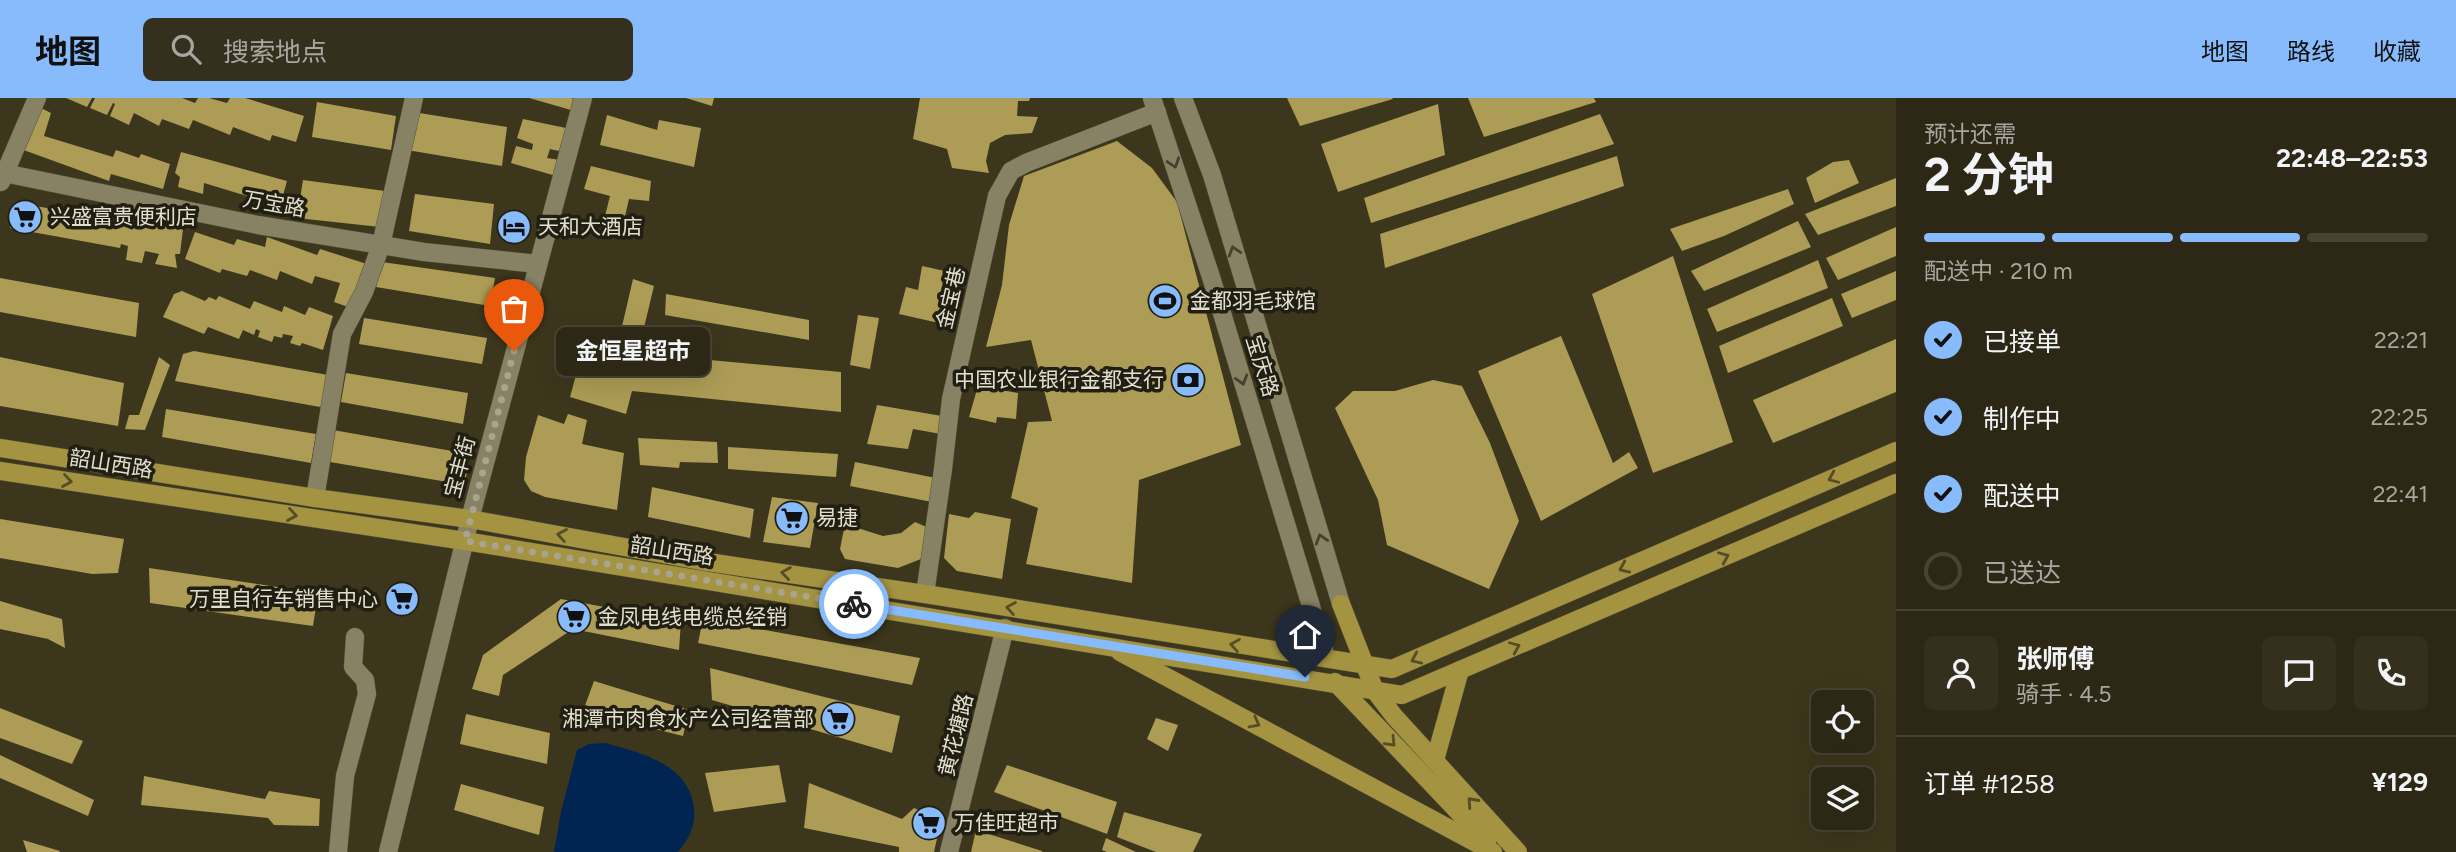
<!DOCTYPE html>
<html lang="zh">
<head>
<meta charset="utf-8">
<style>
	:root { --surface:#2d2815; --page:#35301e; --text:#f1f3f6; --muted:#a7a6a0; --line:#484434; --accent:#87bbfc }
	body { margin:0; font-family:Figtree,"Noto Sans SC",sans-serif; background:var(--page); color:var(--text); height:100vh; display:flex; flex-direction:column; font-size:26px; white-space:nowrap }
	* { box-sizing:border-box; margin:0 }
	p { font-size:23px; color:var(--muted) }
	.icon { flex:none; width:38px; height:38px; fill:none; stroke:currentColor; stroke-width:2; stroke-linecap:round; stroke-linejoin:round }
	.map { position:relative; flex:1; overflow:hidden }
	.panel { display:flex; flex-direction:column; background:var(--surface); width:560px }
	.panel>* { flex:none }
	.tools { position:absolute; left:1811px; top:592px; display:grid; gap:14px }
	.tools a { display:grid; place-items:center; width:63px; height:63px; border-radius:10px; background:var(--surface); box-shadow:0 7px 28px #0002,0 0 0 2px var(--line); font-size:35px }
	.pin { position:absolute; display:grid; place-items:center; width:60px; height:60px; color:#fff; margin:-72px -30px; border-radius:50% 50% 50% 0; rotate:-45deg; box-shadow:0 0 7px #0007 }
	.pin .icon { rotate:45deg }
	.courier { position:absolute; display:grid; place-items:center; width:70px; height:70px; margin:-35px; border:5px solid #87bbfc; border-radius:50%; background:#fff; color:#222; box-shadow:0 2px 9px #0007 }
	.bubble { position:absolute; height:49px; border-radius:10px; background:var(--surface); box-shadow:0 7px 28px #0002,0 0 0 2px var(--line); font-size:23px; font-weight:700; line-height:49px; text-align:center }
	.headline em { font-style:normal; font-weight:700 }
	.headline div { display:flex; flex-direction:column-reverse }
	.headline { display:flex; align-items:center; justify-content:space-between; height:119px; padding:0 28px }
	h1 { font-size:46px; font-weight:700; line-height:52px }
	.bar { display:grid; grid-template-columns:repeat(4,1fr); gap:10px 7px; align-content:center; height:84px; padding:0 28px }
	.bar i { height:9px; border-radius:5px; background:var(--line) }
	.bar .selected { background:var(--accent) }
	.bar p { grid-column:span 4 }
	.line { display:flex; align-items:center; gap:18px; padding:0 28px; border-top:2px solid var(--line) }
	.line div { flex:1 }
	.round { display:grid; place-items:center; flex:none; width:74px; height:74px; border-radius:10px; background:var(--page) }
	ol { padding:0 28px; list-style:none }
	li { display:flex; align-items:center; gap:21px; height:77px }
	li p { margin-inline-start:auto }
	li .icon { padding:7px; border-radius:50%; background:var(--accent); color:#111; stroke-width:4 }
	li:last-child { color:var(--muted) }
	li i { width:38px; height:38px; border:4px solid var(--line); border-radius:50% }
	header { display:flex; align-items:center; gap:42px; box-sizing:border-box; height:98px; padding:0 35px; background:var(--accent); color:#111 }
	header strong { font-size:33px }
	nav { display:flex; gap:38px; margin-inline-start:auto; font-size:24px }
	.search { width:490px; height:63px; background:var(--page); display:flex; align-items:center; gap:18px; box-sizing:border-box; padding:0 24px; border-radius:10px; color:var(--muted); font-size:26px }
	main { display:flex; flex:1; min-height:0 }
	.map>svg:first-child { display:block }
	.water { fill:#002553 }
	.building { fill:#ac9c55 }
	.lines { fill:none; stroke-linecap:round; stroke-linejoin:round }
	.minor-casing { stroke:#58543d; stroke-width:19 }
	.major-casing { stroke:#58543d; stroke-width:19 }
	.minor { stroke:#888265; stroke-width:18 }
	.major { stroke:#a49341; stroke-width:18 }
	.oneway { stroke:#45412f }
	.oneway2 { stroke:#554d25 }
	.done { stroke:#a8a490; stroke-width:7; stroke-dasharray:0 12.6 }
	.route { stroke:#87bbfc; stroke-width:9 }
	.labels { text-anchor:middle; stroke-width:7; stroke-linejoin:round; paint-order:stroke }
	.street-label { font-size:21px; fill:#e2dfcf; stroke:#211e12 }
	.poi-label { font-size:21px; fill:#e2dfcf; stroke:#211e12; text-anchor:start }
</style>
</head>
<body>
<header>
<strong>地图</strong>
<div class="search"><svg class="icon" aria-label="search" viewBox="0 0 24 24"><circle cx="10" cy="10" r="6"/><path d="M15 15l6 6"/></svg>搜索地点</div>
<nav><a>地图</a><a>路线</a><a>收藏</a></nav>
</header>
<main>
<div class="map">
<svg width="1896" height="754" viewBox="0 0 1896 754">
	<rect width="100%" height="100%" fill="#3c361c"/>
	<path class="water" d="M605,645C641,655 689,666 694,710C696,727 689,741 678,754H554L561,714L577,652L589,646Z"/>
	<g class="building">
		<path d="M66,0H92L87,9Z"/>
		<path d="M95,0H182L195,5L198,0H209L227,5L230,0H245L304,18L296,44L272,37L270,43L233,29L230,37L193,22L189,31L162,21L159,28L134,15L129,27L110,18L115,6L113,5L107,17L90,10Z"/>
		<path d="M529,0H571L574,1L571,12Z"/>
		<path d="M686,0H714L712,8Z"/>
		<path d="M920,0H1030L1029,3H1018L1017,18L1038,19L1032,35L1005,37L990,45L986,63L989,75L952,70L947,51L913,41Z"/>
		<path d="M1287,0H1392L1393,1L1300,28Z"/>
		<path d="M1468,0H1594L1596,4L1484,39Z"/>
		<path d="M317,4L396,18L391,52L312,39Z"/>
		<path d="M1438,6L1445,57L1338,94L1321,46Z"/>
		<path d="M37,8L51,15L44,38L113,59L116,52L139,60L141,56L170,66L163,91L111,76L109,83L18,50Z"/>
		<path d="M413,14L507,29L502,68L407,52Z"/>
		<path d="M1600,16L1614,46L1371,125L1364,100Z"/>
		<path d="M607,17L657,32L659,22L701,30L694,69L600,47Z"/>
		<path d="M523,21L566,30L559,53L550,51L547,60L560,62L556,78L511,65L516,48L532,52L533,46L517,40Z"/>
		<path d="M1117,43L1152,70L1177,104L1241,347L1139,382L1132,485L1026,466L1038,410L1011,400L1028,324L1052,323L1031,242L986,249L1002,187L1009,127L1024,78Z"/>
		<path d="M181,54L287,83L280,108L204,85L203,96L178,89L180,79L175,75Z"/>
		<path d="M1617,58L1624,88L1385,170L1380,136Z"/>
		<path d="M1849,62L1859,85L1815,105L1806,80L1833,64Z"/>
		<path d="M591,68L651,83L649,103L629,101L623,127L604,122L610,98L584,91Z"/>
		<path d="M1896,80V108L1818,137L1805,116Z"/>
		<path d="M303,82L385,93L380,129L297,120Z"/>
		<path d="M1788,91L1794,106L1724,138L1682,153L1670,131Z"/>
		<path d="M415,96L494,106L490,146L409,133Z"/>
		<path d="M15,105L183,131L180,156H175L177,170L155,166L159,156L145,153L142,165L126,162L128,148L121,146L120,150L10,130Z"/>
		<path d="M1798,123L1811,149L1704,193L1691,173Z"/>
		<path d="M1896,129V158L1838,182L1826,160Z"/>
		<path d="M195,134L234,147L237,141L265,149L267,139L317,157L320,151L367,166L351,210L334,204L340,185L315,178L312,186L280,173L277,182L250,172L247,178L222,171L220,175L185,161Z"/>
		<path d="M1673,158L1733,344L1653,375L1592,196Z"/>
		<path d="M1818,162L1828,190L1717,234L1707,211Z"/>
		<path d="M382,164L495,180L490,208L376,189Z"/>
		<path d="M922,168L963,177L952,228L899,216L906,189L918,192Z"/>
		<path d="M1896,173V202L1852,220L1841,196Z"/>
		<path d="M0,180L139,205L136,239L0,214Z"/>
		<path d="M633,181L654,188L641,242L620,237Z"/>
		<path d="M182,193L205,203L209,199L216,202L219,198L250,211L254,203L282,214L284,208L305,217L309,209L333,218L323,252L302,245L300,248L290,245L293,238L283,236L282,240L274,238L272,244L258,239L260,233L256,231L254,237L243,232L239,241L208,229L204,236L163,219L174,196Z"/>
		<path d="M666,196L809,222V242L665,217Z"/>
		<path d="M1832,200L1843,228L1728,275L1719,248Z"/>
		<path d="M858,217L879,220L870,271L850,267Z"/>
		<path d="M364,220L487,240L482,266L359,246Z"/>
		<path d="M1561,238L1613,365L1629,354L1638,370L1541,423L1478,273Z"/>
		<path d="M586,241L655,257L841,274V314L632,293L626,316L570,299Z"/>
		<path d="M1896,241V294L1773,345L1753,302Z"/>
		<path d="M194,253L328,277L326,310L175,283L183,256Z"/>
		<path d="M0,259L124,285L118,328L0,308Z"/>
		<path d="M159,259L170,267L145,332L125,331L129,317H139Z"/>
		<path d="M346,275L468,295L463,326L341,304Z"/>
		<path d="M1433,282L1462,288L1490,345L1519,423L1489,491L1387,447L1378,402L1335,310L1353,293H1395Z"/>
		<path d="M978,288L1018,295L1016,321L997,319L996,325L969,319Z"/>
		<path d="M877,307L942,318L941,336L913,331L908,351L867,346Z"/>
		<path d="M166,311L316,336L311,365L162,339Z"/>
		<path d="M568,316L587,322L582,346L624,355L617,412L545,399L531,393L524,382L526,359L538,317L564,326Z"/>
		<path d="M333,332L469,356L465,387L330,364Z"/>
		<path d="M638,340L717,344L718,365L680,364L679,370L640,367Z"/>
		<path d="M728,349L838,356L836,379L728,371Z"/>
		<path d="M855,364L936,380L932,404L850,388Z"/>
		<path d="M652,389L754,411L750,440L648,419Z"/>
		<path d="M772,399L818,405L810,450L763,444Z"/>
		<path d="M975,414L1011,421L1002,481L957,473L944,460L949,416L969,420Z"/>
		<path d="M0,421L124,441L118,475L92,476L0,460Z"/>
		<path d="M915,424L929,430L921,461L898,470L845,461L840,451L845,426L883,438L901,435Z"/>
		<path d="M149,470L318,495L313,528L150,505Z"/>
		<path d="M561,501L681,523L679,552L573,531L503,577L499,598L472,591L483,557Z"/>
		<path d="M0,503L62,521L65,550L48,541L0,531Z"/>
		<path d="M703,521L920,560L912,587L698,545Z"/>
		<path d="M710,570L900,618L892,655L712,602Z"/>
		<path d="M594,583L689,612L683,638L583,613Z"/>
		<path d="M0,610L83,643L72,666L0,640Z"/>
		<path d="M466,616L550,635L547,666L460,646Z"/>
		<path d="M1156,620L1178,627L1168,653L1147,641Z"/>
		<path d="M0,657L94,702L88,718L0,680Z"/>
		<path d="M779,667L786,704L714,714L705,675Z"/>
		<path d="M1007,667L1117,704L1107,736L994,694Z"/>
		<path d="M144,678L265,701L269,693L320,701L319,728L274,727L268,720L141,707Z"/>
		<path d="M809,685L902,721L914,710L941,722L934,754H899V749L804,730Z"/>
		<path d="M461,686L544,709L539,737L454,712Z"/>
		<path d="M1124,714L1202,736L1193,754H1156L1117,739Z"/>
		<path d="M976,732L1042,753V754H971Z"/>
		<path d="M1106,740L1136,754H1107L1102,752Z"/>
		<path d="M23,742L60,753L59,754H27Z"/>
	</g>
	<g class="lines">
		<g class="minor-casing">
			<g id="minor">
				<path d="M1152,0L1211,179L1324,551"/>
				<path d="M1183,0L1212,77L1341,506"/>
				<path d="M4,75L258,127L424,154L538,166"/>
				<path d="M1,84L37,0"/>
				<path d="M315,400L342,236L364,194L381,147L414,0"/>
				<path d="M925,496L943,371L951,301L997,98L1011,73L1026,65L1157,14"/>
				<path d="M338,754L345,678L367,596L365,582L353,569L355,539"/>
				<path d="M388,754L470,421L583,0"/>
				<path d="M949,754L1005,530"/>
			</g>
		</g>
		<g class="major-casing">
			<g id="major">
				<path d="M0,350L315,400L470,421L701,463L925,496L1392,571L1896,353"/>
				<path d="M0,373L465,443L1402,597L1896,385"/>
				<path d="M1341,506L1375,593L1394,618L1518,754"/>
				<path d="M1120,554L1493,754"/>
				<path d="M1335,584L1487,744"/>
				<path d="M1435,662L1460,572"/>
			</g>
		</g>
		<use href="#minor" class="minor"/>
		<use href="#major" class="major"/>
	</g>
	<defs><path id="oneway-chevron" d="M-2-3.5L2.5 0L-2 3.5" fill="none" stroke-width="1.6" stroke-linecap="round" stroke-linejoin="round" transform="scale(1.75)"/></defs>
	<g class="oneway">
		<use href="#oneway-chevron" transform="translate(1174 65) rotate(72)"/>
		<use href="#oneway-chevron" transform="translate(1234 153) rotate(-107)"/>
		<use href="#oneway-chevron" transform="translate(1242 282) rotate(73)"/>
		<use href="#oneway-chevron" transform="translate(1321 441) rotate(-107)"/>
	</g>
	<g class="oneway2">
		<use href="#oneway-chevron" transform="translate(1833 380) rotate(157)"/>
		<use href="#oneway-chevron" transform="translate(67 383) rotate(9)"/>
		<use href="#oneway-chevron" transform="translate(292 417) rotate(9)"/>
		<use href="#oneway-chevron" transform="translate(562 437) rotate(-170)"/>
		<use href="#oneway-chevron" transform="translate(1724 459) rotate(-23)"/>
		<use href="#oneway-chevron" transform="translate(1624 470) rotate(156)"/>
		<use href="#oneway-chevron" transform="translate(786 475) rotate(-172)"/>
		<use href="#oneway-chevron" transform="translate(1011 510) rotate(-171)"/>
		<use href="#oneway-chevron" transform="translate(1235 547) rotate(-171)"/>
		<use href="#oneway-chevron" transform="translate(1515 549) rotate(-23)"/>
		<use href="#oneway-chevron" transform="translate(1416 561) rotate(156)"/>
		<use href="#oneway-chevron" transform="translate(1255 625) rotate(28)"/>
		<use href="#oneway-chevron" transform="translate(1391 644) rotate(46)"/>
		<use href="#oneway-chevron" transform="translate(1472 704) rotate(-132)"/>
	</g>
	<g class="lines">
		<path class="done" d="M514,253L465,443L854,506"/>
		<path class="route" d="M854,506L1305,579"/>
	</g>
	<defs>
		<g id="supermarket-disc" transform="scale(1.75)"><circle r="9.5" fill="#87bbfc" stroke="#211e12"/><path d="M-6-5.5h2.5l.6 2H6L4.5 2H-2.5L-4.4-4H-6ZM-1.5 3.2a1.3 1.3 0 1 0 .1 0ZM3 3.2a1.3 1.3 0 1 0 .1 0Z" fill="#111"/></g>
		<g id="hotel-disc" transform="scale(1.75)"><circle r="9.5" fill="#87bbfc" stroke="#211e12"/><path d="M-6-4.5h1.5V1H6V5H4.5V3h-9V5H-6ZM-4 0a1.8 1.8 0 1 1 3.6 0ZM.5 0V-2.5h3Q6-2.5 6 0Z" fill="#111"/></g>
		<g id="stadium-disc" transform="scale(1.75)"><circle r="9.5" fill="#87bbfc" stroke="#211e12"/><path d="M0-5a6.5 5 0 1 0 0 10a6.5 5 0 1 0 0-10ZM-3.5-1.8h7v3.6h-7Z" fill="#111"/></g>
		<g id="bank-disc" transform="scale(1.75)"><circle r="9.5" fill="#87bbfc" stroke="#211e12"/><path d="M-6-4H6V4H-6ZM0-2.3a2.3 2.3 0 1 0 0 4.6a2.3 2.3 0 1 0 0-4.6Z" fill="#111"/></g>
	</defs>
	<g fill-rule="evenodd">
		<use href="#supermarket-disc" x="25" y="119"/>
		<use href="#hotel-disc" x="514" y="129"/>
		<use href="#stadium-disc" x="1165" y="203"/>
		<use href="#bank-disc" x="1188" y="282"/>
		<use href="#supermarket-disc" x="792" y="420"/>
		<use href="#supermarket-disc" x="402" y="501"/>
		<use href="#supermarket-disc" x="574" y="519"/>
		<use href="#supermarket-disc" x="838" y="621"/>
		<use href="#supermarket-disc" x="929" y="725"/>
	</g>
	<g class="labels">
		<g class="street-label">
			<text transform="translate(274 106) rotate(10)" y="7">万宝路</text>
			<text transform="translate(951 200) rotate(-77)" y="7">金宝巷</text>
			<text transform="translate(1262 268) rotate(73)" y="7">宝庆路</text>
			<text transform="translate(111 366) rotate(9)" y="7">韶山西路</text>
			<text transform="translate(460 369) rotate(-75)" y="7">宝丰街</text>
			<text transform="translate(672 453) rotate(9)" y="7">韶山西路</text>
			<text transform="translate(956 637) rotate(-76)" y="7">黄花塘路</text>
		</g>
		<g class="poi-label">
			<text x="50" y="126">兴盛富贵便利店</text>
			<text x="538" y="136">天和大酒店</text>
			<text x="1190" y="210">金都羽毛球馆</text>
			<text x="1164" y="289" text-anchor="end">中国农业银行金都支行</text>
			<text x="816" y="427">易捷</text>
			<text x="378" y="508" text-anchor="end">万里自行车销售中心</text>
			<text x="598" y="526">金凤电线电缆总经销</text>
			<text x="814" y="628" text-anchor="end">湘潭市肉食水产公司经营部</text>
			<text x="954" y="732">万佳旺超市</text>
		</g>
	</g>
</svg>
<div class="tools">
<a><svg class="icon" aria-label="locate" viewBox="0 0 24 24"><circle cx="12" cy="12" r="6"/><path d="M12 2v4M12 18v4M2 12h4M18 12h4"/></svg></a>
<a><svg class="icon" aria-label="layers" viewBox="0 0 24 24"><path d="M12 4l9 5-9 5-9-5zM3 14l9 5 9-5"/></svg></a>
</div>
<div class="pin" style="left:514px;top:253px;background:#ea580c"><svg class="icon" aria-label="bag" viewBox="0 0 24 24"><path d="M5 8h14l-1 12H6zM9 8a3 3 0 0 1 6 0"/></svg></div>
<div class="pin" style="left:1305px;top:579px;background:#1f2937"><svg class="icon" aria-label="home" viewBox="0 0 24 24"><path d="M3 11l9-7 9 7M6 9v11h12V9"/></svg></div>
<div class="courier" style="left:854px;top:506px"><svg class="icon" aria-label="bike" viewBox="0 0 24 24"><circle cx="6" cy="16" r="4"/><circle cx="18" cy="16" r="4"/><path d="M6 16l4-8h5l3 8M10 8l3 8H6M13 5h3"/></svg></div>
<div class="bubble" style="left:556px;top:229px;width:154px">金恒星超市</div>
</div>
<section class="panel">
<div class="headline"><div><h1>2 分钟</h1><p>预计还需</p></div><em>22:48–22:53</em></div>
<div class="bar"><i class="selected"></i><i class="selected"></i><i class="selected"></i><i></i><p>配送中 · 210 m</p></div>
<ol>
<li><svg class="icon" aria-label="check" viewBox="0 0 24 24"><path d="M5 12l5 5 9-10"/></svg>已接单<p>22:21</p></li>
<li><svg class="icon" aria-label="check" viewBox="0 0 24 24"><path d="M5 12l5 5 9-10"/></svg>制作中<p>22:25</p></li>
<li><svg class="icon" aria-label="check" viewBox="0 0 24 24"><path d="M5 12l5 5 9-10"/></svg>配送中<p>22:41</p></li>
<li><i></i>已送达</li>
</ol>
<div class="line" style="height:126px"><a class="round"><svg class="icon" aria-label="person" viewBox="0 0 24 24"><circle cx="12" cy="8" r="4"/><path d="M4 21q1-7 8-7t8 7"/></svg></a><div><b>张师傅</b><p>骑手 · 4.5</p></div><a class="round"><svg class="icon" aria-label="chat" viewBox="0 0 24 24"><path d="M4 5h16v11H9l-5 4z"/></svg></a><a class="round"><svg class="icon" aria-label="phone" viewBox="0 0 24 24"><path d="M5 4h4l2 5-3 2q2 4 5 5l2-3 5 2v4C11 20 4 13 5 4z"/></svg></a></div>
<div class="line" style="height:91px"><div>订单 #1258</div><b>¥129</b></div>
</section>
</main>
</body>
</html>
